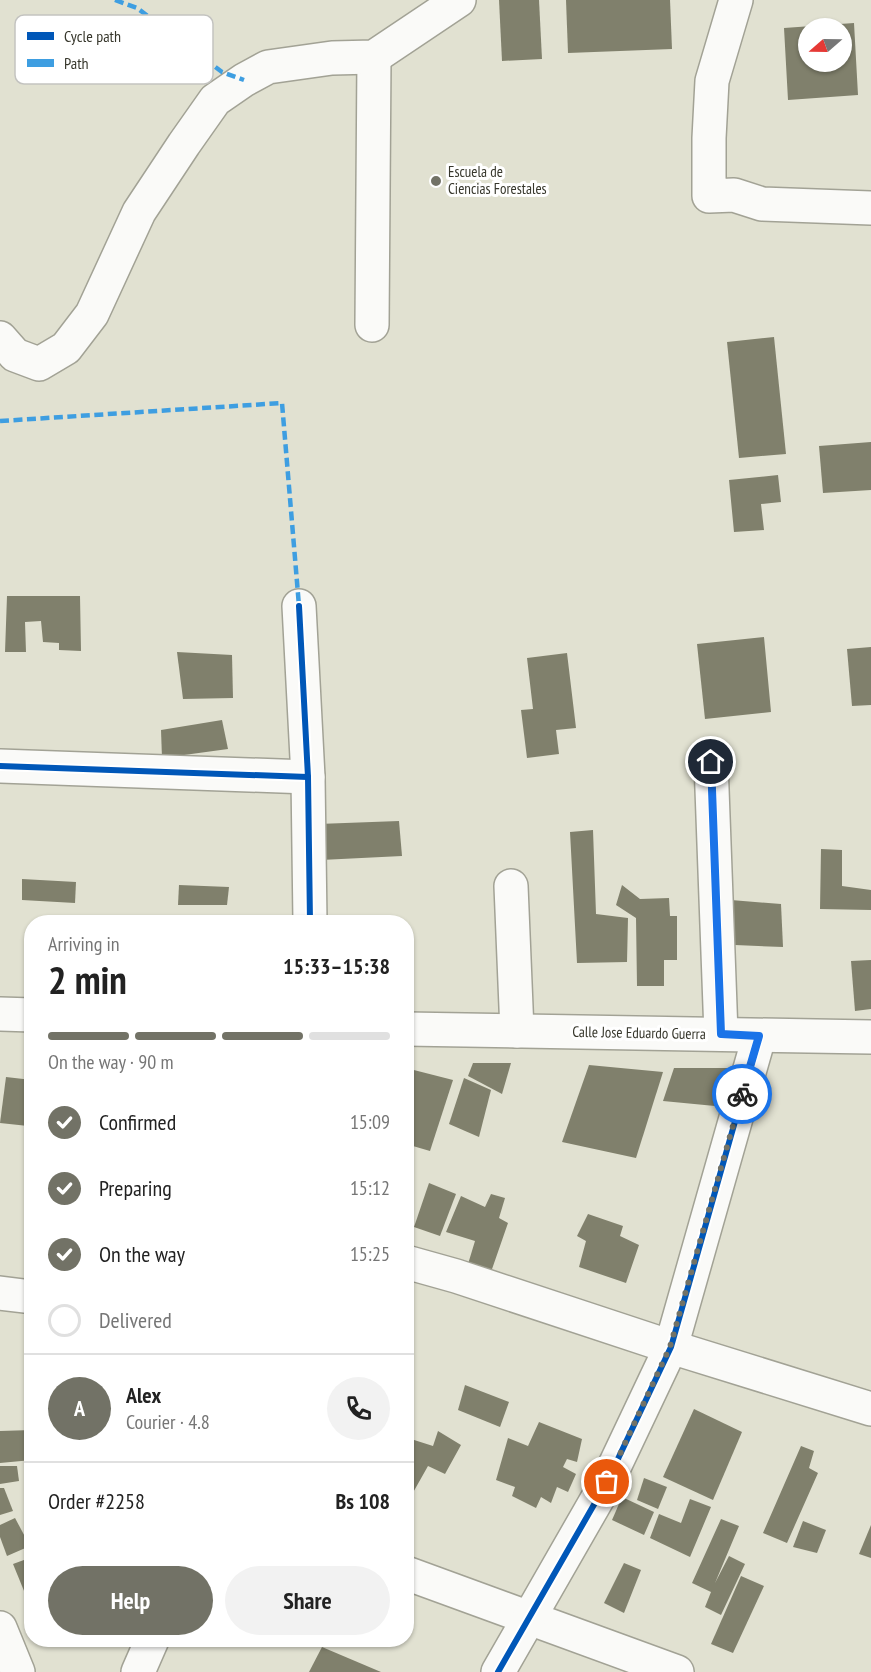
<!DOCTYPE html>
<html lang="en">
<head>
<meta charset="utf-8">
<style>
	:root { --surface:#fff; --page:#f2f2f2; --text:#222; --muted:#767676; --line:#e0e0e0; --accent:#727266 }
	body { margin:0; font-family:"PT Sans Narrow",sans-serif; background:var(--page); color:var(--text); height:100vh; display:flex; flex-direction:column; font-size:22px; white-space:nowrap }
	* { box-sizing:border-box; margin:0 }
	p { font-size:20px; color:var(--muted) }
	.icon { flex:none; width:33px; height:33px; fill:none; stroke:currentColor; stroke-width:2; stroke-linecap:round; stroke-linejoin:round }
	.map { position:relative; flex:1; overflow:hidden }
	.panel { position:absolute; left:24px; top:915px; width:390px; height:732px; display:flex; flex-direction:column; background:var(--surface); border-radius:24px; box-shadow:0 2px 4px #0004 }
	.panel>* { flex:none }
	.needle { width:39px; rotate:250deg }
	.controls { position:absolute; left:798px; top:18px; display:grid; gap:12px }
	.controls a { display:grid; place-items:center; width:54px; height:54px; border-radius:50%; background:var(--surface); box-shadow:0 2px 4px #0004; font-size:30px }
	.pin { position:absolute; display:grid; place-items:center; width:51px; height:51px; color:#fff; margin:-26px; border:3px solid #fff; border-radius:50%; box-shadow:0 2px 6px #0007 }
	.courier { position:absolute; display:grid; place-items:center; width:60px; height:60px; margin:-30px; border:4px solid #1a73e8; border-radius:50%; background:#fff; color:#222; box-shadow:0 2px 8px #0007 }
	.overview em { font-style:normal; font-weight:600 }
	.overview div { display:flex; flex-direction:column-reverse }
	.overview { display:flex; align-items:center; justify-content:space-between; height:102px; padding:0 24px }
	h1 { font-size:39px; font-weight:600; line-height:45px }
	.bar { display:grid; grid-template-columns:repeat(4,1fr); gap:9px 6px; align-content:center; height:72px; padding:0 24px }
	.bar i { height:8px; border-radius:4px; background:var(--line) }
	.bar .on { background:var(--accent) }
	.bar p { grid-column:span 4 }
	.line { display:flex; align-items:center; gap:15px; padding:0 24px; border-top:2px solid var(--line) }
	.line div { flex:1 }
	.round { display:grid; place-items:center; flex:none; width:63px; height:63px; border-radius:32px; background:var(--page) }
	ol { padding:0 24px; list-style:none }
	li { display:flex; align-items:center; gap:18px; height:66px }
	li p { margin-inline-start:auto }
	li .icon { padding:6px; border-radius:50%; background:var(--accent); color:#fff; stroke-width:4 }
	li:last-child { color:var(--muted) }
	li i { width:33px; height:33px; border:3px solid var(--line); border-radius:50% }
	.button { display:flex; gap:12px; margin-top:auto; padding:12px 24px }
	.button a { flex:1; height:69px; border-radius:36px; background:var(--accent); color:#fff; font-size:24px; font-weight:600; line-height:69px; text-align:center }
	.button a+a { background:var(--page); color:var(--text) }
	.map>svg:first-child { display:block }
	.building { fill:#80806c; fill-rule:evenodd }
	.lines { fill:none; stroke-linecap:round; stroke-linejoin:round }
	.minor-casing { stroke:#a2a295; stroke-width:36 }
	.minor { stroke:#fafaf8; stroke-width:33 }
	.quiet { stroke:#3e9ee1; stroke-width:4.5; stroke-dasharray:9 4.5; stroke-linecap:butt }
	.cycleway-casing { stroke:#fff; stroke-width:10 }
	.cycleway { stroke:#0057b8; stroke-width:6 }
	.done { stroke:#727266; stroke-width:6; stroke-dasharray:0 10.8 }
	.route { stroke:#1a73e8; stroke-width:8 }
	.poi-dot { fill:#727266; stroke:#fff; stroke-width:2 }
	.labels { text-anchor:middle; stroke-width:6; stroke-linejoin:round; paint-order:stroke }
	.poi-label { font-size:15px; fill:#37372c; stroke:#fff; text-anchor:start }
	.street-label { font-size:15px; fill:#37372c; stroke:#fff }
	.key { fill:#fff; stroke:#c3c3c0; stroke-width:1.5 }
	.key-label { font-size:16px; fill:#37372c }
</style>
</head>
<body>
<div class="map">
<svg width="871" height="1672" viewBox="0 0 871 1672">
	<rect width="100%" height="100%" fill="#e1e1d1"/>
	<g class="building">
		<path d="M499,0H539L542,59L502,61Z"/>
		<path d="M566,0H670L672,49L568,53Z"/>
		<path d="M854,23L858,95L788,100L784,28ZM808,28H842V62H808Z"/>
		<path d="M774,337L786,454L739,458L727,342Z"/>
		<path d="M871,442V490L823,493L819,446Z"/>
		<path d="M778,475L781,502L761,504L764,530L734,532L729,480Z"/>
		<path d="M7,596H80L81,651L59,650V643L43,642L41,621L25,622L26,652H5Z"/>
		<path d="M764,637L771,712L705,719L697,644Z"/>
		<path d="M871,647V705L852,706L847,649Z"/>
		<path d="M177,652L232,655L233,698L183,699Z"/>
		<path d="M567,653L576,728L556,730L559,754L527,758L521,710L533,709L527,658Z"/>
		<path d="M222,720L228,749L162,758L161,730Z"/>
		<path d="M399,821L402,856L321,860L318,824Z"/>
		<path d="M593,830L596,914L628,918L627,962L577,963L570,832Z"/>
		<path d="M821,849L842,850V886L871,890V910L820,909Z"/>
		<path d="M22,879L76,882L75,903L22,900Z"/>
		<path d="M179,885L229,887L227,905H178Z"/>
		<path d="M622,885L640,899L669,898L670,916H677V960H664V986H637L636,918L616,905Z"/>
		<path d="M731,900L781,904L783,947L735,945Z"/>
		<path d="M124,915L170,918L169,922H124Z"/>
		<path d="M871,960V1009L855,1011L851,961Z"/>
		<path d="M473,1063H511L502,1094L468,1076Z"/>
		<path d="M589,1065L663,1072L636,1158L562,1142Z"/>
		<path d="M406,1068L453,1080L430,1151L406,1144Z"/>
		<path d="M674,1068H730L715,1106L663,1101Z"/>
		<path d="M6,1077L32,1080L28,1126L0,1123Z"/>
		<path d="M464,1078L491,1090L479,1137L449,1124Z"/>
		<path d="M429,1183L456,1194L440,1236L414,1227Z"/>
		<path d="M491,1194L505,1198L499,1218L508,1223L491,1272L468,1264L475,1241L446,1232L461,1196L485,1207Z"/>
		<path d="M588,1214L623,1226L620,1236L639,1245L626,1283L579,1267L586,1241L577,1236Z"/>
		<path d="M465,1385L509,1402L500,1427L458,1410Z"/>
		<path d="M694,1409L742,1432L713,1500L663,1477Z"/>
		<path d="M539,1422L582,1439L577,1462L567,1459L563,1467L576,1474L568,1492L557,1487L551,1503L541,1497L536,1508L512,1496L515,1487L496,1480L508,1438L528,1446Z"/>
		<path d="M32,1430V1460L0,1463V1431Z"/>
		<path d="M438,1431L461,1445L445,1474L428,1466L406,1505V1450L411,1439L433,1446Z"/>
		<path d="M801,1446L814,1451L809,1468L818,1473L787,1543L763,1533Z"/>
		<path d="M0,1466H17L19,1481L0,1484Z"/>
		<path d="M644,1478L667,1487L658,1509L637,1500Z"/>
		<path d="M0,1488H4L13,1511L0,1515Z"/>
		<path d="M622,1497L654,1512L644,1535L612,1520Z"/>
		<path d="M690,1499L711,1507L690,1557L650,1538L659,1514L681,1523Z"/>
		<path d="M15,1518L30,1546L7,1556L0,1537V1525Z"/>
		<path d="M721,1519L739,1526L715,1583L729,1556L745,1564L721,1615L705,1607L711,1592L692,1583Z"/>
		<path d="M803,1521L826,1530L817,1553L793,1547Z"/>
		<path d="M871,1525V1558L859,1554Z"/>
		<path d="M32,1557V1608H31L13,1564Z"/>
		<path d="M624,1563L641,1570L624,1613L604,1603Z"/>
		<path d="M741,1576L764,1586L733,1653L711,1644Z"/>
		<path d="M322,1647L381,1672H309Z"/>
	</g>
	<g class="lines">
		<g class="minor-casing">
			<g id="minor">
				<path d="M736,0L712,81L709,138V196L734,195L762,204L871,208"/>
				<path d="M372,325L374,57"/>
				<path d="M0,338L15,355L39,364L66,348L92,314L139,212L184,144L215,100L244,80L268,67L332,58L374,57L459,0"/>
				<path d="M299,606L308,777L310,922"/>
				<path d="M711,762L721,1034"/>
				<path d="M0,766L308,777"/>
				<path d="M511,886L517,1031"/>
				<path d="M0,1014L32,1015"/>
				<path d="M406,1029L871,1037"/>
				<path d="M406,1262L456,1276L671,1347L871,1409"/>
				<path d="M0,1293L32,1297"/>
				<path d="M406,1573L677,1672"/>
				<path d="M0,1628L18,1672"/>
				<path d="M138,1672L152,1640"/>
				<path d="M498,1672L607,1482L671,1347L759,1037"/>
			</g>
		</g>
		<use href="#minor" class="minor"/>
		<g class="quiet">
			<path d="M115,0L137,8L222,72L244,80"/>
			<path d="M0,421L282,403L299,606"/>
		</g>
		<g class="cycleway-casing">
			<g id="cycleway">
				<path d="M299,606L308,777L310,922"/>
				<path d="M711,762L721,1034"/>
				<path d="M0,766L308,777"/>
				<path d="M498,1672L607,1482L671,1347L759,1037"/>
			</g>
		</g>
		<use href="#cycleway" class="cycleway"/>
	</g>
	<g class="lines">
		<path class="done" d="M607,1482L670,1347L742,1094"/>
		<path class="route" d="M711,762L721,1034L759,1036L742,1094"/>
	</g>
	<circle class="poi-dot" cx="436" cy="181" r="6"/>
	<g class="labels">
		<g class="poi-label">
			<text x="448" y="177">Escuela de<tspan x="448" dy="17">Ciencias Forestales</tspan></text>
		</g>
		<g class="street-label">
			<text transform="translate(639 1033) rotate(1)" y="5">Calle Jose Eduardo Guerra</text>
		</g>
	</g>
	<rect x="15" y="15" width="198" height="69" rx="9" class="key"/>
	<rect x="27" y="32" width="27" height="8" fill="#0057b8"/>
	<rect x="27" y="59" width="27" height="8" fill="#3e9ee1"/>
	<g class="key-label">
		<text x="64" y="42">Cycle path</text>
		<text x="64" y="69">Path</text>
	</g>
</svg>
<div class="controls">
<a><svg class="needle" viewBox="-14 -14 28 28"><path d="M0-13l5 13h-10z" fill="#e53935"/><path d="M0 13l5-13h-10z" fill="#767676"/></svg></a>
</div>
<div class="pin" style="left:607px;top:1482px;background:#ea580c"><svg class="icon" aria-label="bag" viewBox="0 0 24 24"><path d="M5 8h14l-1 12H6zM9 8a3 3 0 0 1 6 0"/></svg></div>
<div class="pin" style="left:711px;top:762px;background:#1f2937"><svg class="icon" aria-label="home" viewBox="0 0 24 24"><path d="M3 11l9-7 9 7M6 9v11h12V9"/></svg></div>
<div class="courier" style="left:742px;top:1094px"><svg class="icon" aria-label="bike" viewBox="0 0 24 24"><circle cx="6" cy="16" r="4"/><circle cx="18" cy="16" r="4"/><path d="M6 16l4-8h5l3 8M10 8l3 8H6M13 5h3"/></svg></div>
<section class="panel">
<div class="overview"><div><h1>2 min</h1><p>Arriving in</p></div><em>15:33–15:38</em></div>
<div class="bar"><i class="on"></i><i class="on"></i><i class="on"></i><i></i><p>On the way · 90 m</p></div>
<ol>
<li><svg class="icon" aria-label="check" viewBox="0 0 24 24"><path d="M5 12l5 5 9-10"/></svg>Confirmed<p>15:09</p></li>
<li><svg class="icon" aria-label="check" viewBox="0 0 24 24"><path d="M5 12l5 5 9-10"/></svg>Preparing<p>15:12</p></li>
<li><svg class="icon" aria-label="check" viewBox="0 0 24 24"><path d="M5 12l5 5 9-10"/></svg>On the way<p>15:25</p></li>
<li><i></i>Delivered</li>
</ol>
<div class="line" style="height:108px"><b class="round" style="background:var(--accent);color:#fff">A</b><div><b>Alex</b><p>Courier · 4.8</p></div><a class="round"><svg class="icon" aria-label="phone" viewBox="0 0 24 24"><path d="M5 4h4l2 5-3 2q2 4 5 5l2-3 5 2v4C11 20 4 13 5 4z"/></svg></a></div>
<div class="line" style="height:78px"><div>Order #2258</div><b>Bs 108</b></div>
<div class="button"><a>Help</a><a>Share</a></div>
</section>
</div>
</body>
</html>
